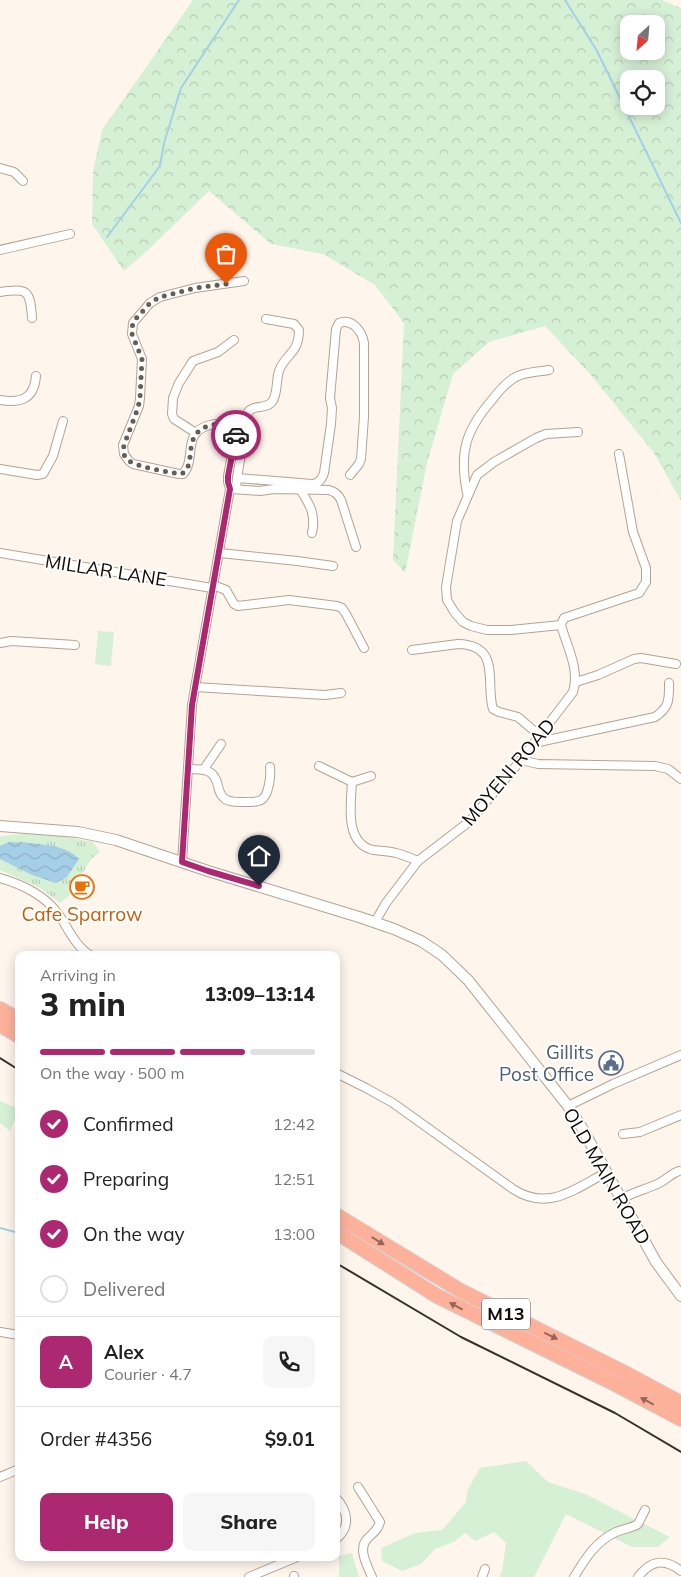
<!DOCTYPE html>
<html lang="en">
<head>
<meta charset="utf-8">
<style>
	:root { --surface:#fff; --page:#f6f6f6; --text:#222; --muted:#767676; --line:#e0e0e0; --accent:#ac2871 }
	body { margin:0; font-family:Mulish,sans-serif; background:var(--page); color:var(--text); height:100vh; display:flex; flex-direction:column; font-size:19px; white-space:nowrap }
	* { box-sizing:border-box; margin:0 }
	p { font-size:16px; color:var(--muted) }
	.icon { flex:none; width:28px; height:28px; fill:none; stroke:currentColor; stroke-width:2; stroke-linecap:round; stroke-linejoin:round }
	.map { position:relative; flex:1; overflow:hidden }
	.panel { position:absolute; left:15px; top:951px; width:325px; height:610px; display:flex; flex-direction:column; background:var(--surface); border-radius:10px; box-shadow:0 2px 12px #0003 }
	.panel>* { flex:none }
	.needle { width:32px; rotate:206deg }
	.fabs { position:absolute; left:620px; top:15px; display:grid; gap:10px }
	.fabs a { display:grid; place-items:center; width:45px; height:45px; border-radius:10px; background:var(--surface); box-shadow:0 2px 12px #0003; font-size:25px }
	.pin { position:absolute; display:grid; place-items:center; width:42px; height:42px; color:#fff; margin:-51px -21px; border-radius:50% 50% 50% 0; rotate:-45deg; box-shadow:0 0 5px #0007 }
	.pin .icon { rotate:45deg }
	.courier { position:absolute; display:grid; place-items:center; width:50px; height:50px; margin:-25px; border:4px solid #ac2871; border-radius:50%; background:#fff; color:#222; box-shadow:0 1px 6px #0007 }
	.summary em { font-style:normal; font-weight:800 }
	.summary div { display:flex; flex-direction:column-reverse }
	.summary { display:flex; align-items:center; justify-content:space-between; height:85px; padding:0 25px }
	h1 { font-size:32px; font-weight:800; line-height:38px }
	.bar { display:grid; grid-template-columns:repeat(4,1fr); gap:8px 5px; align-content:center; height:60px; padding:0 25px }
	.bar i { height:6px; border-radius:4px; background:var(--line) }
	.bar .active { background:var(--accent) }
	.bar p { grid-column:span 4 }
	.line { display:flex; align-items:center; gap:12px; padding:0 25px; border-top:1px solid var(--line) }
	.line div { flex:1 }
	.round { display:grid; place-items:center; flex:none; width:52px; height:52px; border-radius:10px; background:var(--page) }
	ol { padding:0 25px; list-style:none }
	li { display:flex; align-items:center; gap:15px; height:55px }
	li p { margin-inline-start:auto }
	li .icon { padding:5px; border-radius:50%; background:var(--accent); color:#fff; stroke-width:4 }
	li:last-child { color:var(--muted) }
	li i { width:28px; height:28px; border:2px solid var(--line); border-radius:50% }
	.action { display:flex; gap:10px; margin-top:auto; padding:10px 25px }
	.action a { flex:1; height:58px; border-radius:10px; background:var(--accent); color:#fff; font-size:20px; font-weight:800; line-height:58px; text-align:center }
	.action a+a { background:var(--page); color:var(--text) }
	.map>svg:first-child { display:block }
	.grass { fill:#d6f0d6 }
	.forest { fill:url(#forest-crowns); fill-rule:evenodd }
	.park { fill:url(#park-tufts) }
	.water { fill:url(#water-waves) }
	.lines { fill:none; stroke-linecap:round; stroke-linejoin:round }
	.stream { stroke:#a5cfe6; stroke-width:2 }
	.minor-casing { stroke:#b8a28f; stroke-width:10 }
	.tertiary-casing { stroke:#b8a28f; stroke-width:12 }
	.motorway-casing { stroke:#d4d3d2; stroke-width:16 }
	.minor { stroke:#fff; stroke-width:8 }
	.tertiary { stroke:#fff; stroke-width:10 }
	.motorway { stroke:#fdb19b; stroke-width:14 }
	.rail { stroke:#38302a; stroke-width:2 }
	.oneway { fill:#936658 }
	.done { stroke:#655d56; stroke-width:5; stroke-dasharray:0 9 }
	.route { stroke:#ac2871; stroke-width:6 }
	.labels { text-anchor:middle; stroke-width:4; stroke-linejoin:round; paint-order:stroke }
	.shield { fill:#fff; stroke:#595450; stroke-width:1 }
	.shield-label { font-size:18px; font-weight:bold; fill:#120b05 }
	.street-label { font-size:19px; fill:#120b05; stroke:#fff }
	.food-label { font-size:19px; fill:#c56008; stroke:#fff }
	.service-label { font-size:19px; fill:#4e5e75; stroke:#fff; text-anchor:end }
</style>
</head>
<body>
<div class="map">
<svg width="681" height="1577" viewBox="0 0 681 1577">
	<defs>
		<pattern id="forest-crowns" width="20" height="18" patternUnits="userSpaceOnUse" patternTransform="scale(1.25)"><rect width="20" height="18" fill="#d6f0d6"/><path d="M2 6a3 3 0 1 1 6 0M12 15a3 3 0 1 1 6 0" fill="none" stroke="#b7ccb6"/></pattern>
		<pattern id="park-tufts" width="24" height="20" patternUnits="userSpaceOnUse" patternTransform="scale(1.25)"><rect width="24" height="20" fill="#d6f0d6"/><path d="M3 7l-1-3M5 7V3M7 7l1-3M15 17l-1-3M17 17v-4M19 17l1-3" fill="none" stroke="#b7ccb6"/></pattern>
		<pattern id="water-waves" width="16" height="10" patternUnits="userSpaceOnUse" patternTransform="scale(1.25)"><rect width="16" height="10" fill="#a5cfe6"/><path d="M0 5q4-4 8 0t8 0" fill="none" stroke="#8db0c4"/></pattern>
	</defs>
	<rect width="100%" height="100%" fill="#fef5ed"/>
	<g class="grass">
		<path d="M98,631L114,632L111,666L95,664Z"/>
		<path d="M0,1101L19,1109L10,1131L0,1123Z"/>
		<path d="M526,1461L548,1482L585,1494L670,1537L658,1547H632L566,1514L534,1577H499L502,1571L506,1543L494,1532L475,1541L465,1533L454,1542L435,1549L421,1564L402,1571L382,1561L381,1548L415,1533L442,1530L466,1502L467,1491L480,1468Z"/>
		<path d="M352,1553L359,1577H339V1556Z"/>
	</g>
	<path class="forest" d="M193,0H662L681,8V501L654,453L590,374L545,326L489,342L453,374L427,463L405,573L393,560L404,323L375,285L323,254L271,244L209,191L148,250L124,271L92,224L93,171L102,130ZM629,24H656V51H629ZM629,79H656V106H629Z"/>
	<path class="park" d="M43,832L93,842L100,852C87,859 80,881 72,892C69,897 64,900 60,903L40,888L0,870V836Z"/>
	<path class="water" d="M9,842C29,843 66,843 79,859L67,877L56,883L32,875L0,859V846Z"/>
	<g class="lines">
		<g class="stream">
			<path d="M565,0L597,51L681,223"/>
			<path d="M107,237L160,166L164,143L181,88L239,0"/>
			<path d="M0,1228L19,1233"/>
		</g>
		<g class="minor-casing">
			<g id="minor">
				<path d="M0,168L14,172L23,181"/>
				<path d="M0,250L70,234"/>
				<path d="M0,292C28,288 30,290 32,318"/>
				<path d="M0,400C20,403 34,400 36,376"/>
				<path d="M196,433L174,419L172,414L173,398L179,383L193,361L218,352L234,340"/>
				<path d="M0,469L37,475L43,474L53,456L63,421"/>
				<path d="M237,478L248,412C254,404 265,410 272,402C278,394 276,380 279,371C285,354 299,354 299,330L294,324L266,319"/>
				<path d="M232,489L260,491L274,489L329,490C335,492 338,494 341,500L356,547"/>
				<path d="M236,489L237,478L312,484C319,484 322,479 324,473L331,424L332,408L330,398L336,329L339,323C352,318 362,331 364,343V417L361,459L359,464L350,475"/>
				<path d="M300,489C310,505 316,514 312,533"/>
				<path d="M467,493C459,453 465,431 492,400C498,392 506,383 514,378C523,372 538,372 549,370"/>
				<path d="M0,553L212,588"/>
				<path d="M220,553L297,561L333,566"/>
				<path d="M213,585L226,590L234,604L238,606L289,600L337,606L342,608L346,614L364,648"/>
				<path d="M561,625L511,630H487L471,626L463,622L455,613L447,600L446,587L457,521L477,475L494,462L536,438L546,434L578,432"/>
				<path d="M0,643L11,641L75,645"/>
				<path d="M412,650L458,644C502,645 485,683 493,709L499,712L518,717L540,736"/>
				<path d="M576,682L598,675L634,659L641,658L676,664"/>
				<path d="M195,687L325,695L341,693"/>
				<path d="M534,743L655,717C670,707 669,699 669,683"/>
				<path d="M521,760L538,764L655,766L668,769L681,779"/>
				<path d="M319,766L352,782C351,804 344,843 373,850C381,851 389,851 396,853C404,855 411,858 418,861"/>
				<path d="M188,769C196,770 204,768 211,773C220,780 216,790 223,797C227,802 235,802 241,802C247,802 256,803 261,800C269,796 271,775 270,767"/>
				<path d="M204,769L221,744"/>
				<path d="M352,782L371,776"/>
				<path d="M182,862L192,705L230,489L228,482V476L236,433L233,427C225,424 218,423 210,425C181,432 197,459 183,474H179L133,464L129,461L124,454L123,445L139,406L140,398L142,359L132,334L133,323L150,303L160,297L195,288L244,281"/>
				<path d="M0,878C22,884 46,896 59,915C68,928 75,946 90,955"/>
				<path d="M375,922L386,903L418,861L470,821L521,760L573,692C580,669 567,647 561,625L564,618L639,593L646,582V568L633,532L619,454"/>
				<path d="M336,1073L366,1088L393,1103L513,1189C548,1212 575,1189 607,1172"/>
				<path d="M568,1106L613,1084L681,1055"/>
				<path d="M623,1134L640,1132L681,1115"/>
				<path d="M621,1199C632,1193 643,1190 655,1185C664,1182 670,1174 679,1171"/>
				<path d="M0,1332L19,1335"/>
				<path d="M0,1477L19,1469"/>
				<path d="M358,1487L380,1522C378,1530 374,1532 368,1538C357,1548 367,1565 372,1577"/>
				<path d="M336,1498C348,1511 351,1527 336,1539"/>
				<path d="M249,1577L295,1558"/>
				<path d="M294,1577V1576"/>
				<path d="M482,1577L485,1569"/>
				<path d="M574,1577C585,1559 596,1541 616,1532C623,1529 632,1528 638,1524L645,1510"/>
				<path d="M638,1577C651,1560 664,1558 681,1571"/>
			</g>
		</g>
		<g class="tertiary-casing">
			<path id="tertiary" d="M0,826L78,832L116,840L208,871L359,917L394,929L421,941L442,955L468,980L568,1106L582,1128L656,1262L681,1296"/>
		</g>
		<g class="motorway-casing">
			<g id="motorway">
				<path d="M0,1009L19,1020"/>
				<path d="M0,1025L19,1036"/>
				<path d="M336,1215L461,1291L625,1373L681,1403"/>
				<path d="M336,1232L437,1296L613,1383L681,1419"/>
			</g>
		</g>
		<use href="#minor" class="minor"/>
		<use href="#tertiary" class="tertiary"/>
		<use href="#motorway" class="motorway"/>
		<g class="rail">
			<path d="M0,1058L19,1070"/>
			<path d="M336,1263L461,1337L615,1413L681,1452"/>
		</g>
	</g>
	<defs><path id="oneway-solid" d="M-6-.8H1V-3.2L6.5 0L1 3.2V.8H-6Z" transform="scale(1.25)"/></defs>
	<g class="oneway">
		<use href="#oneway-solid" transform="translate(378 1241) rotate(32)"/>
		<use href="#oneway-solid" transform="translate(456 1306) rotate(-152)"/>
		<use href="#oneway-solid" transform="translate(551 1336) rotate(26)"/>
		<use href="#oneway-solid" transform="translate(647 1401) rotate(-152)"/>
	</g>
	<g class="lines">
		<path class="done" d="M226,284L195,288L160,297L150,303L133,322L132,329V334L142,359L140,398L138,408L124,445C123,451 123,456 128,460C134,466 170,473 181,474C199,466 179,432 212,425C220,423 228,424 234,428L236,435"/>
		<path class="route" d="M236,435L228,476V482L230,489L192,705L182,862L208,871L259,886"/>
	</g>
	<defs>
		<g id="cafe-ring" transform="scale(1.25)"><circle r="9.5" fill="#fff" stroke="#e8710a" stroke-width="1.5"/><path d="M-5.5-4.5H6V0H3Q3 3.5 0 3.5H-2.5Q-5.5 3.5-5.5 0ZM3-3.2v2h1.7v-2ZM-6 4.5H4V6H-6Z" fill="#e8710a"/></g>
		<g id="civic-ring" transform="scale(1.25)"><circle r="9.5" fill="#fff" stroke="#5c6f8a" stroke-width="1.5"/><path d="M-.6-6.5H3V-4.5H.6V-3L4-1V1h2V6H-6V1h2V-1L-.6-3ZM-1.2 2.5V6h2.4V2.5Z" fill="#5c6f8a"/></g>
	</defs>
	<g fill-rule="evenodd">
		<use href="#cafe-ring" x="82" y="887"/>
		<use href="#civic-ring" x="611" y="1063"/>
	</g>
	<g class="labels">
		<rect class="shield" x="482" y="1298.5" width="48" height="31" rx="4"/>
		<g class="shield-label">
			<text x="506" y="1320">M13</text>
		</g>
		<g class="street-label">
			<text transform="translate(106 570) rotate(9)" y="7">MILLAR LANE</text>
			<text transform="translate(508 772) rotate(-50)" y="7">MOYENI ROAD</text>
			<text transform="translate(607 1176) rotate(60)" y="7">OLD MAIN ROAD</text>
		</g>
		<g class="food-label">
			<text x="82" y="921">Cafe Sparrow</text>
		</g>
		<g class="service-label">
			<text x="594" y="1059">Gillits<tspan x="594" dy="22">Post Office</tspan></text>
		</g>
	</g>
</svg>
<div class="fabs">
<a><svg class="needle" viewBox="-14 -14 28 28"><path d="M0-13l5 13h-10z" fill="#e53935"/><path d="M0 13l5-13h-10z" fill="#767676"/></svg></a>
<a><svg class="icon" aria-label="locate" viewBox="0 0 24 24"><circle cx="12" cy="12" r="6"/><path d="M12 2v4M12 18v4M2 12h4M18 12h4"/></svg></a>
</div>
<div class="pin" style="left:226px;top:284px;background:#ea580c"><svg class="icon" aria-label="bag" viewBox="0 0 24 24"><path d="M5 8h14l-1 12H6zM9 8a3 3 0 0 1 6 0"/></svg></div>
<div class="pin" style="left:259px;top:886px;background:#1f2937"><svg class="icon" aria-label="home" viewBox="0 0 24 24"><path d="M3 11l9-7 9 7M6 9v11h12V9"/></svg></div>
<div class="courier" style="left:236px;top:435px"><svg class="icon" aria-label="car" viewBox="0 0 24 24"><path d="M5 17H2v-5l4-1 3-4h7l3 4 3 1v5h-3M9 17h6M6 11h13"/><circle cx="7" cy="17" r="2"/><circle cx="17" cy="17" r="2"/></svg></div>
<section class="panel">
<div class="summary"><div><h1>3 min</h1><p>Arriving in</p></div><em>13:09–13:14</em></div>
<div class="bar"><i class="active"></i><i class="active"></i><i class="active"></i><i></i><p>On the way · 500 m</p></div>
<ol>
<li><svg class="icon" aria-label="check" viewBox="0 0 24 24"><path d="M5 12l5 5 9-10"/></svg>Confirmed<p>12:42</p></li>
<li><svg class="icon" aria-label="check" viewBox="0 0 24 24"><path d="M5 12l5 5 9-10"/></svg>Preparing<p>12:51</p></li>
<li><svg class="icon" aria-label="check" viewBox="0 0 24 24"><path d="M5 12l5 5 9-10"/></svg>On the way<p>13:00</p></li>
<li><i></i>Delivered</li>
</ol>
<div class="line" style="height:90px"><b class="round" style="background:var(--accent);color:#fff">A</b><div><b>Alex</b><p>Courier · 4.7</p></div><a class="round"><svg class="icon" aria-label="phone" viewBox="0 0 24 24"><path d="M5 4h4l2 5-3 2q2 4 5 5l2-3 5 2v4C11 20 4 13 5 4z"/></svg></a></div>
<div class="line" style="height:65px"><div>Order #4356</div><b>$9.01</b></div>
<div class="action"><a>Help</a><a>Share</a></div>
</section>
</div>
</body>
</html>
